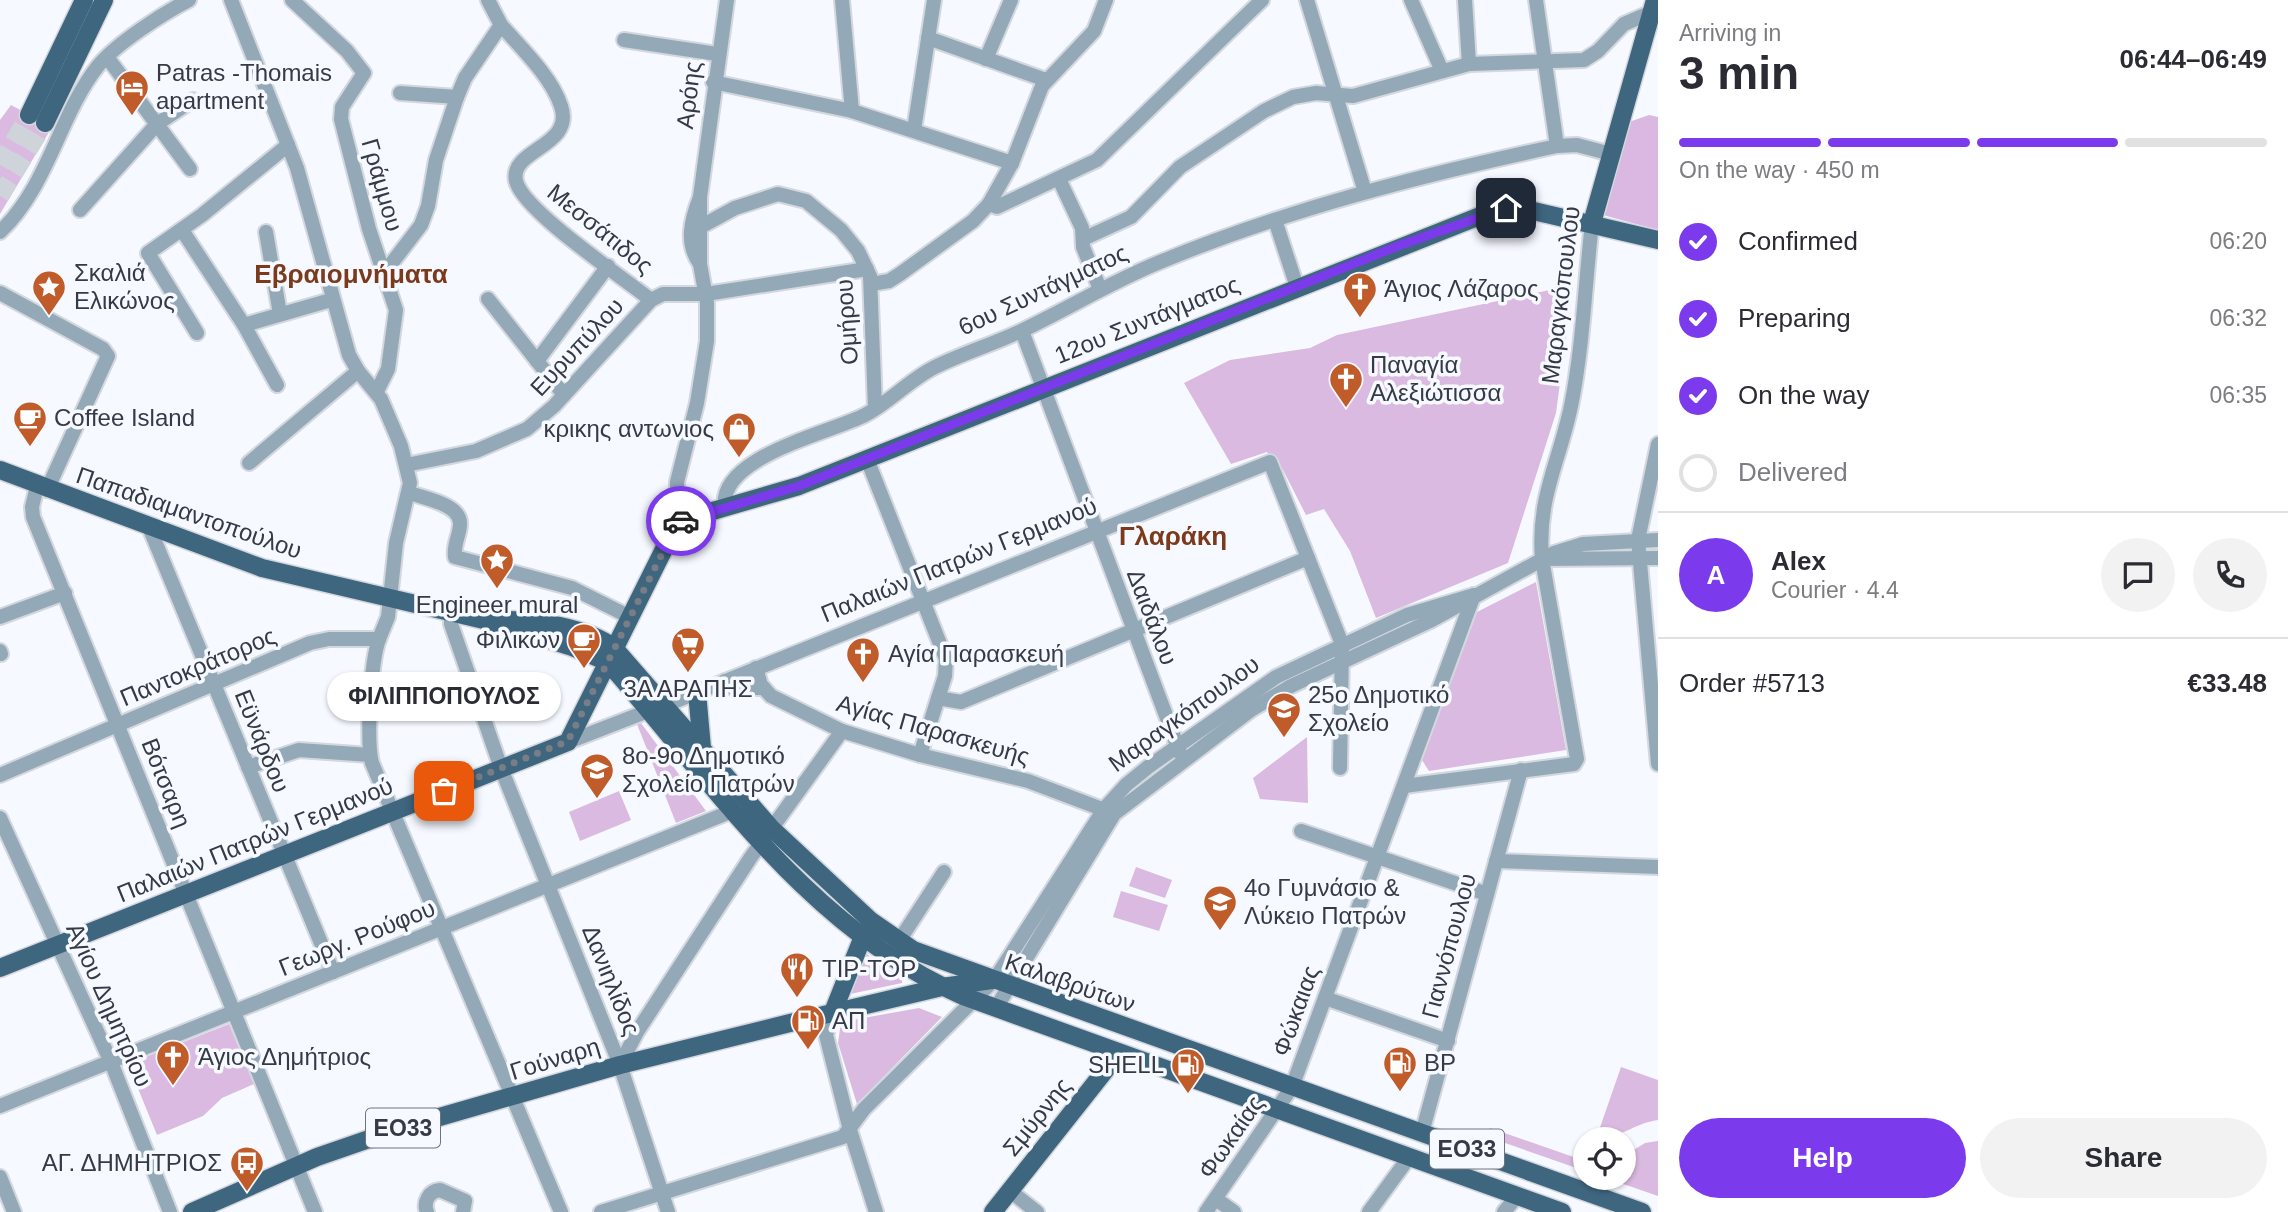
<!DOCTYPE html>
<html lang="en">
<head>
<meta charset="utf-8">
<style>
	:root { --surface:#fff; --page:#f2f2f3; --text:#2b2b33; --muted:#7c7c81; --line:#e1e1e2; --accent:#7c3aed }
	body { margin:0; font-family:Arial,sans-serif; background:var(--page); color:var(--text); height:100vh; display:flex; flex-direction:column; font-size:26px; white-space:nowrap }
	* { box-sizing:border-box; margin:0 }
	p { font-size:23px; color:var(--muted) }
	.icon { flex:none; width:38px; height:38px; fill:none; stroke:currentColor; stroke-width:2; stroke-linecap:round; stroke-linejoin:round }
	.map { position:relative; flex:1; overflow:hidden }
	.side { display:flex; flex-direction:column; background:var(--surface); width:630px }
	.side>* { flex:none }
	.controls { position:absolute; left:1573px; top:1127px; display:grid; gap:14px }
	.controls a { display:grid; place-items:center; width:63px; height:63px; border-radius:50%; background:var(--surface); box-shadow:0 2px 5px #0004; font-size:35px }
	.pin { position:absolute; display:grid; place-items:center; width:60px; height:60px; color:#fff; margin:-30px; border-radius:14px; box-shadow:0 4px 10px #0006 }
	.courier { position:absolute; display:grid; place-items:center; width:70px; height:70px; margin:-35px; border:5px solid #7c3aed; border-radius:50%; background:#fff; color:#222; box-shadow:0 2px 9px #0007 }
	.bubble { position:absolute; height:49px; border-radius:24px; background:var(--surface); box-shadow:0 2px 5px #0004; font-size:23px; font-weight:700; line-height:49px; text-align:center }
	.headline em { font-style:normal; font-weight:700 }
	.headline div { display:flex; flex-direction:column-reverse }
	.headline { display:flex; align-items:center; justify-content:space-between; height:119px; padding:0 21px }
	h1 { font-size:46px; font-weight:700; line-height:52px }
	.bar { display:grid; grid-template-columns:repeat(4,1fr); gap:10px 7px; align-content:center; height:84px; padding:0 21px }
	.bar i { height:9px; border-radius:5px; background:var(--line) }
	.bar .on { background:var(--accent) }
	.bar p { grid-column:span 4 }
	.line { display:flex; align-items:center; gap:18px; padding:0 21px; border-top:2px solid var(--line) }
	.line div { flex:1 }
	.round { display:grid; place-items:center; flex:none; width:74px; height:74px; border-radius:37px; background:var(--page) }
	ol { padding:0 21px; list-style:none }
	li { display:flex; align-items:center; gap:21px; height:77px }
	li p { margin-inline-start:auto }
	li .icon { padding:7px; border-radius:50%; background:var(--accent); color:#fff; stroke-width:4 }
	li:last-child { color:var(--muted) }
	li i { width:38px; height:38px; border:4px solid var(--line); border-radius:50% }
	.primary-button { display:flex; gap:14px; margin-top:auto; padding:14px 21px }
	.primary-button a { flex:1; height:80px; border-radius:42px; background:var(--accent); color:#fff; font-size:28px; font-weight:700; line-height:80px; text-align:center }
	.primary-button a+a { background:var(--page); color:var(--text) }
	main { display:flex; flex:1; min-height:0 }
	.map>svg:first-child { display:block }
	.green { fill:#dabae0 }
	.forest { fill:#dbb8e2 }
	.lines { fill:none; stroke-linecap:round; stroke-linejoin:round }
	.major-tunnel { stroke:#cfd3da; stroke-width:18; stroke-dasharray:18 9; stroke-linecap:butt }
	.minor-casing { stroke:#d3d7de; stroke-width:18 }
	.major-casing { stroke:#d3d7de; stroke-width:21 }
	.minor { stroke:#94a9b7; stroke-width:14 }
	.major { stroke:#3f667f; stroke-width:18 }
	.done { stroke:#797d86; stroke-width:7; stroke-dasharray:0 12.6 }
	.route { stroke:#7c3aed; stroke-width:9 }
	.labels { text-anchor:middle; stroke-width:7; stroke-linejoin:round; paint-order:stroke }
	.shield { fill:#f6f9ff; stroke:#6f737d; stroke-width:2 }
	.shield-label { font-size:23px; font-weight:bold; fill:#353a45 }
	.poi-label { font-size:24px; fill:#353a45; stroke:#f6f9ff; text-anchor:start }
	.street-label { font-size:24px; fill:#353a45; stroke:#f6f9ff }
	.neighbourhood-label { font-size:26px; font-weight:bold; fill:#7a3a1b; stroke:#f6f9ff }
</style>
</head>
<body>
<main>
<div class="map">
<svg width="1658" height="1212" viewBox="0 0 1658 1212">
	<rect width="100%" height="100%" fill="#f6f9ff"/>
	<g class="green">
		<path d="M11,105L52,127L0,214V120Z"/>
		<path d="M1573,285L1556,413L1508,563L1376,618L1350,551L1324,509L1306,515L1283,470L1267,452L1231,464L1184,383L1230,360L1310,348L1337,335Z"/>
		<path d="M1536,582L1566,750L1429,771L1422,760L1477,612Z"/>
		<path d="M641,723L706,811L676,823L637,724Z"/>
		<path d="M1307,737L1308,803L1260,799L1253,778Z"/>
		<path d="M619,791L631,820L580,841L569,812Z"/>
		<path d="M1136,867L1172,880L1165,898L1129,886Z"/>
		<path d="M1121,891L1168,905L1159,931L1113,917Z"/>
		<path d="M864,952L902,980V983L850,994Z"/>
		<path d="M919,1008L942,1017L857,1104L838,1043L841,1022Z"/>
		<path d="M229,1024L254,1084L222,1098L203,1116L157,1135L128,1064Z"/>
		<path d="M1621,1067L1658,1080V1120C1635,1123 1619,1139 1596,1139Z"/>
		<path d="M1490,1128L1585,1161V1171L1485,1136Z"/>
		<path d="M1658,1141V1196L1606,1178H1624V1156L1645,1143Z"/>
	</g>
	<path class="forest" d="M1649,115L1658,117V230L1603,215L1629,122Z"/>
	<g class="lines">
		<g class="major-tunnel">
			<path d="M0,165L29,115"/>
			<path d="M0,196L45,123"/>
		</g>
		<g class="minor-casing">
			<g id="minor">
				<path d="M292,0L347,51L364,73L342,107L341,119L369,229L396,310L388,369L377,391"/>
				<path d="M842,0L852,111"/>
				<path d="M1307,0L1365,192"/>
				<path d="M1411,0L1442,71"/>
				<path d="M1465,0L1469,64"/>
				<path d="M1536,0L1557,146"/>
				<path d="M501,25C521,48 551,76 561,106C575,147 509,149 516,181C523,211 624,278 651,300"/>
				<path d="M928,38L1046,80"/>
				<path d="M624,40L717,54"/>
				<path d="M107,57L190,169"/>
				<path d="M986,59L1011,0"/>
				<path d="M713,82L852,111L1012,163"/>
				<path d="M400,93L457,97"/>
				<path d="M914,130L934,0"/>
				<path d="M1059,179L1082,228L1083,247L1100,289"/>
				<path d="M989,204L997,207L1097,160L1262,0"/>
				<path d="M80,210L157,124L193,100"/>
				<path d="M1275,220L1297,287"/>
				<path d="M702,226L735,208L778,194L806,201L841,230L858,251L870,276L875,408"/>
				<path d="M182,230L244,325L277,385"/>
				<path d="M0,232C49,185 59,115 98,66C117,43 162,14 189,0"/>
				<path d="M266,232L280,314"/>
				<path d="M1083,239L1131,217L1180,167L1264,111L1293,97L1316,93L1353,96L1469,64L1584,60L1598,51L1624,24L1652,12"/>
				<path d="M700,264C685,243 691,220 700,197L727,0"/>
				<path d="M385,272L421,225L428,206L436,160L457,97L465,78L501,25L488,0"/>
				<path d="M871,284L889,281L900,274L973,221L989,204L1012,163L1042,86L1094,31L1106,0"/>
				<path d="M0,293L103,349L108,356L47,490"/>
				<path d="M488,299L564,395"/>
				<path d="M244,325L331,300"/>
				<path d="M1022,331L1180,753"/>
				<path d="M197,333L148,253L202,215L288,145"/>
				<path d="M537,361L608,266"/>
				<path d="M1658,444L1638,540L1658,764"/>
				<path d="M867,459L946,659L945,676L920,755"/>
				<path d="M249,463L358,371"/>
				<path d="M406,465L476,451L527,429L554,406L651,300L663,294H706L867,269"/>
				<path d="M37,486L32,507L33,517L315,1212"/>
				<path d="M410,493C423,498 461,504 460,524C460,535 453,545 455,557L572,588L630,617"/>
				<path d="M725,509C716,457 830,433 865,415C890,402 909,380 935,367C963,353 994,344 1023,330C1069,308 1113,281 1160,262C1288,209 1422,175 1557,146L1577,145L1611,154"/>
				<path d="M678,521L677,482L697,403L707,341V303L700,264V197"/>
				<path d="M149,527L333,972"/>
				<path d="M1542,559L1658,558"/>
				<path d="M451,613V624L501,768L620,1065L668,1212"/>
				<path d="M0,617L65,593"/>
				<path d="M379,639C371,661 366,740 372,763L561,1212"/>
				<path d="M0,651L1,654"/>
				<path d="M756,668L761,685L771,696L842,731L920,755L1028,781L1110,812"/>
				<path d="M725,681L733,688H764"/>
				<path d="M938,698L961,702L1308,558"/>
				<path d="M666,705L1270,462L1342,644L1340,768"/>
				<path d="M568,742L648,711"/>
				<path d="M248,767L299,750L370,755"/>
				<path d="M0,775L310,643L329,639H379L388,617L396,543L410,483L401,446L381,399L358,371L349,355L297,168L231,0"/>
				<path d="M1404,786L1574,764L1577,759L1542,559C1537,498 1559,463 1571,406C1583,347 1585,284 1592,223"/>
				<path d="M0,818L111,1062L170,1212"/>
				<path d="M1301,831L1487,894"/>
				<path d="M1496,861L1658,867"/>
				<path d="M899,941L944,872"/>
				<path d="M1325,998L1448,1041"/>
				<path d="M996,1008L1114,814L1251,710L1291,686L1430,621L1554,553L1583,544L1658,540"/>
				<path d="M833,1012L826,1035L850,1130L876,1212"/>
				<path d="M620,1065L637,1032L751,857L842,731"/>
				<path d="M0,1106L730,812"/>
				<path d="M1422,1133L1521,770"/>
				<path d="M0,1177L14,1212"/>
				<path d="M1010,1191L1037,1212"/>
				<path d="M1216,1199L1234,1212"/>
				<path d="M427,1212C423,1202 429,1191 440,1190L465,1201L463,1212"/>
				<path d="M601,1212L843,1137L864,1109L995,979L1104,809L1126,785L1148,767L1276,677L1407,615L1474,595"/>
				<path d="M1206,1212L1292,1087L1474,595"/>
				<path d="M1369,1212L1410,1156"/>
				<path d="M1504,1212L1517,1196"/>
			</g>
		</g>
		<g class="major-casing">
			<g id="major">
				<path d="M29,115L84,0"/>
				<path d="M45,123L104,0"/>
				<path d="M1592,223L1655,0"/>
				<path d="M0,470L262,568L488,621L572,647L603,660L618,674C721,794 814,931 963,996L1562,1212"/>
				<path d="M501,620C533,619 589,628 614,648L771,828L871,921L913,950L1642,1212"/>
				<path d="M697,692L702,748"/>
				<path d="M0,968L568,742L678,521L799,486L1495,210L1521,208L1658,240"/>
				<path d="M833,1012L862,939"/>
				<path d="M192,1212L317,1157L398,1129L620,1065L790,1023L942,987L992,980"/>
				<path d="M993,1212L1119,1053"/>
			</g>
		</g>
		<use href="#minor" class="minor"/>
		<use href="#major" class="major"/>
	</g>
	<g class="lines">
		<path class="done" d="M444,791L568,741L678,522L681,521"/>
		<path class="route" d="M681,521L799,486L1398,246L1506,208"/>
	</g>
	<defs>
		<g id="hotel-pin" transform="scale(1.75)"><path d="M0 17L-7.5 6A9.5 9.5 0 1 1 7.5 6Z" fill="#c05b2a" stroke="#f6f9ff"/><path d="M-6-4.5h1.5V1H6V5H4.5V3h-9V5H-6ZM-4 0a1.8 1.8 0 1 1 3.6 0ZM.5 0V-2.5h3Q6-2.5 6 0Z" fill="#fff"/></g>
		<g id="sight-pin" transform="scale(1.75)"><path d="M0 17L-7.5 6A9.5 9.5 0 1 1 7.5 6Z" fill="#c05b2a" stroke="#f6f9ff"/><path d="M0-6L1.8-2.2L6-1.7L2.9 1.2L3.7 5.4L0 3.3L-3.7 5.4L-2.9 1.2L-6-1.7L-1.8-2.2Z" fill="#fff"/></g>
		<g id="church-pin" transform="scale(1.75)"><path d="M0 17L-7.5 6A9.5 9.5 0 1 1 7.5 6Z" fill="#c05b2a" stroke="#f6f9ff"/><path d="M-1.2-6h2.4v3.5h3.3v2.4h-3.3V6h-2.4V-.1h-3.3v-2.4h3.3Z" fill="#fff"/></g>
		<g id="cafe-pin" transform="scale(1.75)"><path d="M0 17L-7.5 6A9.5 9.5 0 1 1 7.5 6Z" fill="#c05b2a" stroke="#f6f9ff"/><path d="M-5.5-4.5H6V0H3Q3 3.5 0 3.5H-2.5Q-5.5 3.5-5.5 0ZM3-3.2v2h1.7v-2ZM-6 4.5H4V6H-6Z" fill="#fff"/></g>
		<g id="shop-pin" transform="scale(1.75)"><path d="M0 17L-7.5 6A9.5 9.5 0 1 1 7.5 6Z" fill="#c05b2a" stroke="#f6f9ff"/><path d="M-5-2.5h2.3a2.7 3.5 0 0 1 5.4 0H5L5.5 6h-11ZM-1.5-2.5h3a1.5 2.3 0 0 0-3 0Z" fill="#fff"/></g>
		<g id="supermarket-pin" transform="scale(1.75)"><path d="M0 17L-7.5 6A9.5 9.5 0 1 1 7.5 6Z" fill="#c05b2a" stroke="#f6f9ff"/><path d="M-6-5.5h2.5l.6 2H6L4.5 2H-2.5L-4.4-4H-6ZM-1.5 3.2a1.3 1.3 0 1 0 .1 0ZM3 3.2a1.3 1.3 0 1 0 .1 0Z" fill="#fff"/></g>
		<g id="school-pin" transform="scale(1.75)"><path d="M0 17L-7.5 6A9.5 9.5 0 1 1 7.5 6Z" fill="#c05b2a" stroke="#f6f9ff"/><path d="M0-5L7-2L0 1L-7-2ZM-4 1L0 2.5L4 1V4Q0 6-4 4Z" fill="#fff"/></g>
		<g id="restaurant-pin" transform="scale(1.75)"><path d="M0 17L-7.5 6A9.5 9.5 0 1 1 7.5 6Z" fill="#c05b2a" stroke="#f6f9ff"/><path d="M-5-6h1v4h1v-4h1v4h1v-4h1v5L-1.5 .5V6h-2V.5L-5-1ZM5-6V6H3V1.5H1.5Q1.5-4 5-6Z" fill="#fff"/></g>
		<g id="fuel-pin" transform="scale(1.75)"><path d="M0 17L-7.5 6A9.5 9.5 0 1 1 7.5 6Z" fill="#c05b2a" stroke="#f6f9ff"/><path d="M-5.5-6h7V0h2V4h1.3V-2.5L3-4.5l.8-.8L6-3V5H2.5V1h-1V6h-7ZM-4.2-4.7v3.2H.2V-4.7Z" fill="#fff"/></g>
		<g id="bus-pin" transform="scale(1.75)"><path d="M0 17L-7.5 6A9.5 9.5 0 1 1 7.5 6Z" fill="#c05b2a" stroke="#f6f9ff"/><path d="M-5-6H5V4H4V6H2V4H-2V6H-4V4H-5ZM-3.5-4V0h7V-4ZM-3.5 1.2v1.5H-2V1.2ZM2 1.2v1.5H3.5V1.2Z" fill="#fff"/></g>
	</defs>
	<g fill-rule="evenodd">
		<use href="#hotel-pin" x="132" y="87"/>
		<use href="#sight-pin" x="49" y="287"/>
		<use href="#church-pin" x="1360" y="289"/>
		<use href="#church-pin" x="1346" y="379"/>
		<use href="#cafe-pin" x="30" y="418"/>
		<use href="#shop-pin" x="739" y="429"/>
		<use href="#sight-pin" x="497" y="560"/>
		<use href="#cafe-pin" x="584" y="640"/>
		<use href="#supermarket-pin" x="688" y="644"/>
		<use href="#church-pin" x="863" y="654"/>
		<use href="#school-pin" x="1284" y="709"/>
		<use href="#school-pin" x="597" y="770"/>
		<use href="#school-pin" x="1220" y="902"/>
		<use href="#restaurant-pin" x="797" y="969"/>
		<use href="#fuel-pin" x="808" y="1021"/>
		<use href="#church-pin" x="173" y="1057"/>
		<use href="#fuel-pin" x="1400" y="1063"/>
		<use href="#fuel-pin" x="1188" y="1065"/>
		<use href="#bus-pin" x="247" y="1163"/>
	</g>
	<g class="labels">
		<g class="shield">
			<rect x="366" y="1108.5" width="74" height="39" rx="5"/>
			<rect x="1430" y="1129.5" width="74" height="39" rx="5"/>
		</g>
		<g class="shield-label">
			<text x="403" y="1136">ΕΟ33</text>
			<text x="1467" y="1157">ΕΟ33</text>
		</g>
		<g class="poi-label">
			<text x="156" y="81">Patras -Thomais<tspan x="156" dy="28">apartment</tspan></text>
			<text x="74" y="281">Σκαλιά<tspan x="74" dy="28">Ελικώνος</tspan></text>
			<text x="1384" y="297">Άγιος Λάζαρος</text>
			<text x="1370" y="373">Παναγία<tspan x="1370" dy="28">Αλεξιώτισσα</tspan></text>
			<text x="54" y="426">Coffee Island</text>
			<text x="714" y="437" text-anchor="end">κρικης αντωνιος</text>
			<text x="497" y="613" text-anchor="middle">Engineer mural</text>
			<text x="560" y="648" text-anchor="end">Φιλικων</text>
			<text x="888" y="662">Αγία Παρασκευή</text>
			<text x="688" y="697" text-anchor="middle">3Α ΑΡΑΠΗΣ</text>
			<text x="1308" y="703">25ο Δημοτικό<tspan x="1308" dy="28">Σχολείο</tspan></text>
			<text x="622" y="764">8o-9ο Δημοτικό<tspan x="622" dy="28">Σχολείο Πατρών</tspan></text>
			<text x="1244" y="896">4ο Γυμνάσιο &amp;<tspan x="1244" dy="28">Λύκειο Πατρών</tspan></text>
			<text x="822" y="977">TIP-TOP</text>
			<text x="832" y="1029">ΑΠ</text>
			<text x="198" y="1065">Άγιος Δημήτριος</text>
			<text x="1424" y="1071">BP</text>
			<text x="1164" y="1073" text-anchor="end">SHELL</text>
			<text x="222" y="1171" text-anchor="end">ΑΓ. ΔΗΜΗΤΡΙΟΣ</text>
		</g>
		<g class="street-label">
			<text transform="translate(689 95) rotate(-83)" y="8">Αρόης</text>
			<text transform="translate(382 185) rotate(74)" y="8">Γράμμου</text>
			<text transform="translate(600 229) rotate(39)" y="8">Μεσσάτιδος</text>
			<text transform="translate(1043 290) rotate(-25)" y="8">6ου Συντάγματος</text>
			<text transform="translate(1561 295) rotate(-83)" y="8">Μαραγκόπουλου</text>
			<text transform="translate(1147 320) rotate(-22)" y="8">12ου Συντάγματος</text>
			<text transform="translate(847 322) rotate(-94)" y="8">Ομήρου</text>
			<text transform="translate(577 347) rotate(-47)" y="8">Ευρυπύλου</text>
			<text transform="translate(189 513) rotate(19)" y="8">Παπαδιαμαντοπούλου</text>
			<text transform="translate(959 560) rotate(-22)" y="8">Παλαιών Πατρών Γερμανού</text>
			<text transform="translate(1152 617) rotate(69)" y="8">Δαιδάλου</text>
			<text transform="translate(198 667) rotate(-23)" y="8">Παντοκράτορος</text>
			<text transform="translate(1184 714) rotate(-36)" y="8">Μαραγκόπουλου</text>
			<text transform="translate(933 730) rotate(16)" y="8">Αγίας Παρασκευής</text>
			<text transform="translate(262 741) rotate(68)" y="8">Εϋνάρδου</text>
			<text transform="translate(166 783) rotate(68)" y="8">Βότσαρη</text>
			<text transform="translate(255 840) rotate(-22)" y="8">Παλαιών Πατρών Γερμανού</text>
			<text transform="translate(357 938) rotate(-22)" y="8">Γεωργ. Ρούφου</text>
			<text transform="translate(1449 946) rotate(-75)" y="8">Γιαννόπουλου</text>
			<text transform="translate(611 980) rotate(68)" y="8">Δανιηλίδος</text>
			<text transform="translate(1070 983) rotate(19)" y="8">Καλαβρύτων</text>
			<text transform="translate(109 1005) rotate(66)" y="8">Αγίου Δημητρίου</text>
			<text transform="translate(1296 1011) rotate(-70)" y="8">Φώκαιας</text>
			<text transform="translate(555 1059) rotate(-17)" y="8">Γούναρη</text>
			<text transform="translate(1037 1117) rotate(-51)" y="8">Σμύρνης</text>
			<text transform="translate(1231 1137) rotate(-55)" y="8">Φωκαίας</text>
		</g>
		<g class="neighbourhood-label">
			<text x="351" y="283">Εβραιομνήματα</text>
			<text x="1173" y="545">Γλαράκη</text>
		</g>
	</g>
</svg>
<div class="controls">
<a><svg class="icon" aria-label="locate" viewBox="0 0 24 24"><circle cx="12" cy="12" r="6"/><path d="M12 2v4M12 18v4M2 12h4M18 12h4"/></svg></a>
</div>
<div class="pin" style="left:444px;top:791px;background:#ea580c"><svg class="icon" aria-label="bag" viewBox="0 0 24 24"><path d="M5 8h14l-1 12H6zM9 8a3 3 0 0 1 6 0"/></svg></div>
<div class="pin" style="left:1506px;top:208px;background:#1f2937"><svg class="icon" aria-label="home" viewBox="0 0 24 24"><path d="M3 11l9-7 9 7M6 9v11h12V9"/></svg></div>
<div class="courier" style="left:681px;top:521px"><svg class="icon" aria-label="car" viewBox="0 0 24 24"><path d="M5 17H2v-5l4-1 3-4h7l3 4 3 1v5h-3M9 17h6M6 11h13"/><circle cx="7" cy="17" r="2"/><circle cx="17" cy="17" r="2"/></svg></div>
<div class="bubble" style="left:327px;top:672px;width:234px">ΦΙΛΙΠΠΟΠΟΥΛΟΣ</div>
</div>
<section class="side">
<div class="headline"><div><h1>3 min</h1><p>Arriving in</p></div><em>06:44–06:49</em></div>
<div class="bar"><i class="on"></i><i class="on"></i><i class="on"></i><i></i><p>On the way · 450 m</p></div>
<ol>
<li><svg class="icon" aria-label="check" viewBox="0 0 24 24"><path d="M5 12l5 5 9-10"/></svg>Confirmed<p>06:20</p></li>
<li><svg class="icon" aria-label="check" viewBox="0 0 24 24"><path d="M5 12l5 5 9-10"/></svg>Preparing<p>06:32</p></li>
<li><svg class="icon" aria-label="check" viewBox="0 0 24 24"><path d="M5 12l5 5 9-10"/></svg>On the way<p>06:35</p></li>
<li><i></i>Delivered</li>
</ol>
<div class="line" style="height:126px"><b class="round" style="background:var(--accent);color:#fff">A</b><div><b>Alex</b><p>Courier · 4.4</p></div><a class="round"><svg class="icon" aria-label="chat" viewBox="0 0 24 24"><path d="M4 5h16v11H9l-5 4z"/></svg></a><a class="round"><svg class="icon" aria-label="phone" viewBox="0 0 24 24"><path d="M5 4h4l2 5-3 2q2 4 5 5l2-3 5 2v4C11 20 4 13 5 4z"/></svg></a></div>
<div class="line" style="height:91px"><div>Order #5713</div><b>€33.48</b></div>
<div class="primary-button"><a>Help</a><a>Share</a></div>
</section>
</main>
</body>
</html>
